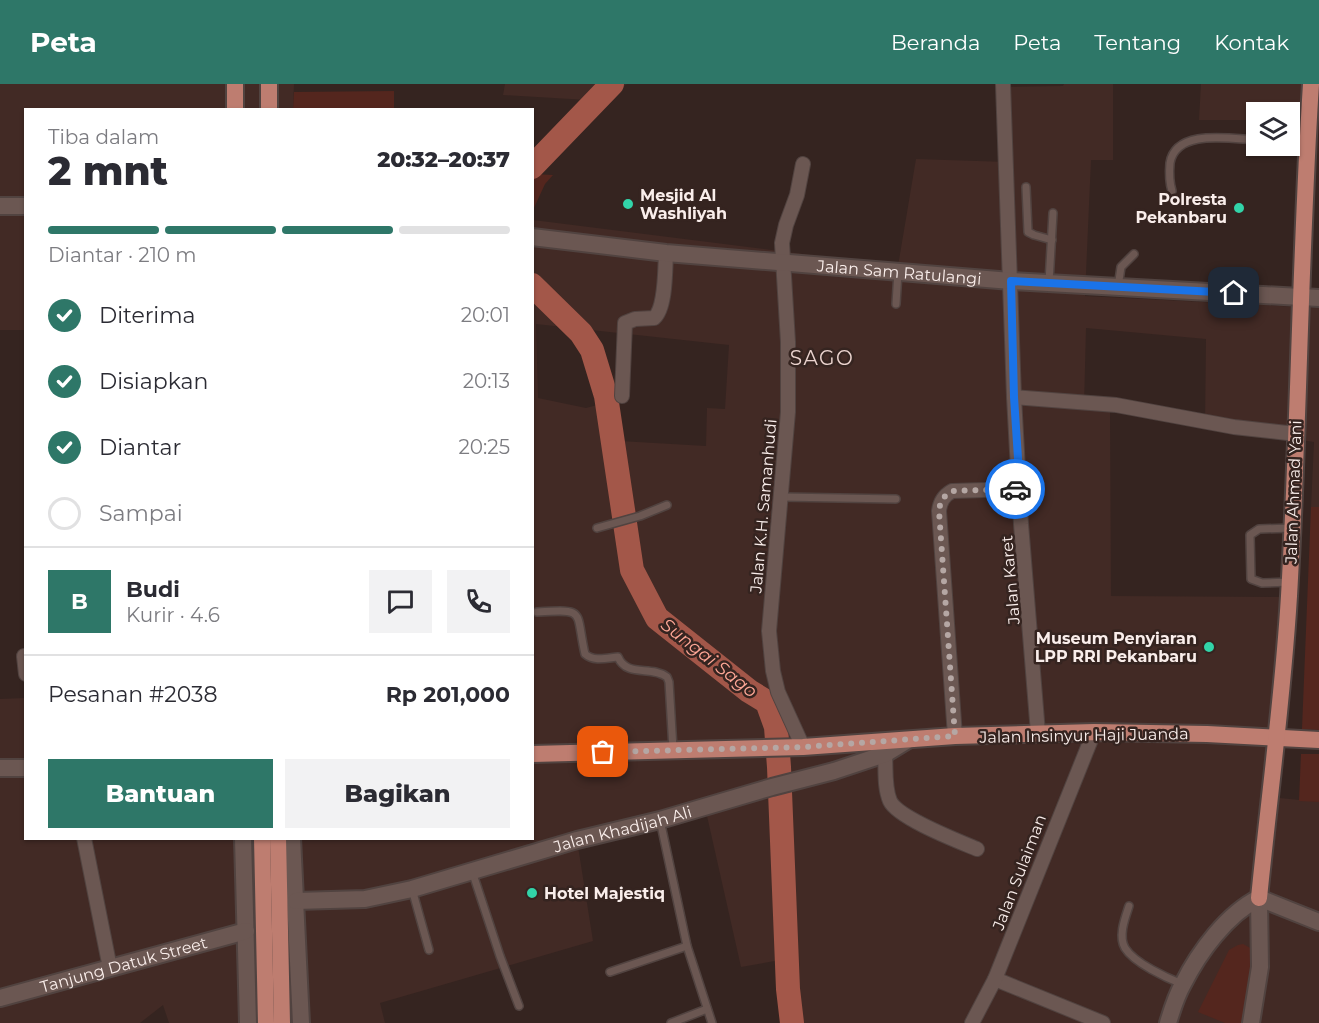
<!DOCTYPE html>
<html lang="id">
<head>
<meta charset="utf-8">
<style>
	:root { --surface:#fff; --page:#f2f2f3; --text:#2b2b33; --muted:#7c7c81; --line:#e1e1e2; --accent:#2e7768 }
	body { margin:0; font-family:Montserrat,sans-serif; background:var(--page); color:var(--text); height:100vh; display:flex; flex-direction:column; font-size:22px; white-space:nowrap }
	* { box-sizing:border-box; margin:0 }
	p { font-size:20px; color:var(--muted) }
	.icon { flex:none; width:33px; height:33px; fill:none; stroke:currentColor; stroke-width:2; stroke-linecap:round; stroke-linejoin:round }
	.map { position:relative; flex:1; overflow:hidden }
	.sheet { position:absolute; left:24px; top:24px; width:510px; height:732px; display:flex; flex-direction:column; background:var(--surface); border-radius:0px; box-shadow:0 2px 4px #0004 }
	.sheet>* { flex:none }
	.controls { position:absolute; left:1246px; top:18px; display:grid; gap:12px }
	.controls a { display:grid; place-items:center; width:54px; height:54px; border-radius:0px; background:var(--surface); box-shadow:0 2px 4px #0004; font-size:30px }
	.pin { position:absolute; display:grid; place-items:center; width:51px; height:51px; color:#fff; margin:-26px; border-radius:12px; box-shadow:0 3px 9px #0006 }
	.courier { position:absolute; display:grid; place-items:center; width:60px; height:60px; margin:-30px; border:4px solid #1a73e8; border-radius:50%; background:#fff; color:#222; box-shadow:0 2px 8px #0007 }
	.summary em { font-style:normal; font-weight:800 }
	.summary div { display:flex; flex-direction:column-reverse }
	.summary { display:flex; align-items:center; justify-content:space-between; height:102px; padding:0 24px }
	h1 { font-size:39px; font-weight:800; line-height:45px }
	.bar { display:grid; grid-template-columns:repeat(4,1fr); gap:9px 6px; align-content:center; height:72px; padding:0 24px }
	.bar i { height:8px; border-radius:4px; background:var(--line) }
	.bar .selected { background:var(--accent) }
	.bar p { grid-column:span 4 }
	.line { display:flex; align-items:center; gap:15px; padding:0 24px; border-top:2px solid var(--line) }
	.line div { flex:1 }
	.round { display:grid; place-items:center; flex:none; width:63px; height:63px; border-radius:0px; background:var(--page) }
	ol { padding:0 24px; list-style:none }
	li { display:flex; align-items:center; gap:18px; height:66px }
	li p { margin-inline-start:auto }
	li .icon { padding:6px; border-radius:50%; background:var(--accent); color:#fff; stroke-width:4 }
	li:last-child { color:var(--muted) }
	li i { width:33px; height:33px; border:3px solid var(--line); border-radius:50% }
	.cta { display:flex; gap:12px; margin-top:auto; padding:12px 24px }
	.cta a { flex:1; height:69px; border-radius:0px; background:var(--accent); color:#fff; font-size:24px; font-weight:800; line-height:69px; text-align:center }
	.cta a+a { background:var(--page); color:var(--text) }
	header { display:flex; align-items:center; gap:36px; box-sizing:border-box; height:84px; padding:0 30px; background:var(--accent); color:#fff }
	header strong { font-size:28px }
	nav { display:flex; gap:33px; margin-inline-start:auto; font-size:21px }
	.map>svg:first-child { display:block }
	.built { fill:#422a25; fill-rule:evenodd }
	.green { fill:#54261e }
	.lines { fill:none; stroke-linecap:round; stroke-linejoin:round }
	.river { stroke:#a35749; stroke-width:24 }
	.service-casing { stroke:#514340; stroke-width:10 }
	.minor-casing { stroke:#514340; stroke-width:16 }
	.tertiary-casing { stroke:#514340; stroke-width:20 }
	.secondary-casing { stroke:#514340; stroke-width:20 }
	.primary-casing { stroke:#514340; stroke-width:20 }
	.service { stroke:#6b5752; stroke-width:7 }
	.minor { stroke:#6b5752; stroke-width:14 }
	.tertiary { stroke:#6b5752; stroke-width:16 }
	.secondary { stroke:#6b5752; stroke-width:16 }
	.primary { stroke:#be7d70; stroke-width:16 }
	.done { stroke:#b5a7a4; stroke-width:6; stroke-dasharray:0 10.8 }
	.route { stroke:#1a73e8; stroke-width:8 }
	.poi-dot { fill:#32d4a9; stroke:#352420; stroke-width:2 }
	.labels { text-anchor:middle; stroke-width:5; stroke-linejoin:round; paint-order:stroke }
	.poi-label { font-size:16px; font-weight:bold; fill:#faeeeb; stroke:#352420; text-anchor:start }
	.street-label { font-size:16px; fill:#faeeeb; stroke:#352420 }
	.water-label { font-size:18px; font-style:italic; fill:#fea796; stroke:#352420 }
	.quarter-label { font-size:20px; letter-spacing:1.5px; fill:#ebd3ce; stroke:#352420 }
</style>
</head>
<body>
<header>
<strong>Peta</strong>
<nav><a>Beranda</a><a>Peta</a><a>Tentang</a><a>Kontak</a></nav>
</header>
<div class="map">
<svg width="1319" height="939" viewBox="0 0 1319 939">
	<rect width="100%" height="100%" fill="#352420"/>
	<g class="built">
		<path d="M0,0H294L293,25L26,26L25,246H0Z"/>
		<path d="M505,0H627L604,17L503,11Z"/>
		<path d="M1064,0H1113V76H1091L1085,212L1319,224V423H1311L1314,358L1205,341L1206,255L1086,244L1084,322L1110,326L1111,512L1289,513L1269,713L1319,718V939H793L786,875L741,883L705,723L577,756L593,857L380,919L385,939H169L163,921L140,939H0V615L25,614L26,754H532L533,136L898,182L916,75L1007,78L1005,3L1063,2ZM536,240L729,261L725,325L707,324L706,362L620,357L612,317L586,324L538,314Z"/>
		<path d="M1201,0H1319V37H1290V28H1257V36H1199Z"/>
	</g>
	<g class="green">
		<path d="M394,7V25H293L294,8Z"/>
		<path d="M533,90L553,91L545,100L533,126Z"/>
		<path d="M1311,423H1319V646L1302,645Z"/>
		<path d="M1301,670H1319V718L1299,717Z"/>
		<path d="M1243,860L1252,865L1258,878L1241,939H1225L1198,928L1229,866L1238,861Z"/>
	</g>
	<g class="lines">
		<g class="river">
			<path d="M532,83L612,0"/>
			<path d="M532,201L581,249L592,266L606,312L632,486L657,534L749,607L767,618L776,643L779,683L788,905L792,939"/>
		</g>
		<g class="service-casing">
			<g id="service">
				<path d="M1026,103L1028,148L1034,151L1052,156"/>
				<path d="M1172,107C1169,97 1169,90 1170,79C1176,44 1231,55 1257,56"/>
				<path d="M1049,198L1053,129"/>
				<path d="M1118,203L1121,183L1134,170"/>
				<path d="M896,220L898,188"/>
				<path d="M782,413L896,415"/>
				<path d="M597,444L640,432L667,421"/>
				<path d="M1290,498L1262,499L1251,495L1250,451L1259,445L1292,444"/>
				<path d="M537,528C587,525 575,526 585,570C594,578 607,574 618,573C627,594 651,581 667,593L669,598L673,665"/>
				<path d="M660,736L687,862L712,939"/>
				<path d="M472,787L500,872L519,922"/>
				<path d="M412,805L429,866"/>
				<path d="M1129,822C1125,834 1118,852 1125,864C1134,879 1167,894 1182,900"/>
				<path d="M610,888L687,862"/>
				<path d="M671,939L707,925"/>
			</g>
		</g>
		<g class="minor-casing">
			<g id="minor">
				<path d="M1003,0L1014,313L1021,440L1038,649"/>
				<path d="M622,312L625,239L635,235L654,234C666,224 665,185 666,169"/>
				<path d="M1014,313L1116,321L1234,343L1296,350"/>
				<path d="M24,572L26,590"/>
				<path d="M955,652L939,427C940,418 943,412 952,407L1020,405"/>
				<path d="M803,663L778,608L773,587L769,547L788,328V258L782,159L786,141L797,111L803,80"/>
				<path d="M885,670C886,685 884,703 890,717C898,734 958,757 977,765"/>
				<path d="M84,754L110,884"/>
				<path d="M995,895L1103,939"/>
				<path d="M972,939L995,895L1094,648"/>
			</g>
		</g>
		<g class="tertiary-casing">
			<g id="tertiary">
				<path d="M0,122H26"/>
				<path d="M243,754L248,939"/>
				<path d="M292,754L301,939"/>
				<path id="s1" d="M296,817L365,815L412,805L577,756L660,736L772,703L834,687L885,670L908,656"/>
				<path id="s2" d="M0,914L246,847"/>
				<path d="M1168,939C1172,926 1176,912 1183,900C1199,868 1227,830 1259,814L1260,883L1251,939"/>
			</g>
		</g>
		<g class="secondary-casing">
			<g id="secondary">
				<path id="s3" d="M532,153L666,169L1011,197L1319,214"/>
				<path d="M0,684H26"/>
				<path d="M1259,814L1319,838"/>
			</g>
		</g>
		<g class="primary-casing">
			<g id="primary">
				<path d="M235,0V26"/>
				<path d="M269,0V26"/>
				<path d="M532,670L803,663L955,652L1094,648L1207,650L1319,656"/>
				<path d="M262,754L266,939"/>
				<path d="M278,754L282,939"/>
				<path d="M1259,814C1269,713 1283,613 1289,512C1299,341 1300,170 1311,0"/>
			</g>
		</g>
		<use href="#service" class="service"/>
		<use href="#minor" class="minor"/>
		<use href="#tertiary" class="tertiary"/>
		<use href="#secondary" class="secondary"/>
		<use href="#primary" class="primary"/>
	</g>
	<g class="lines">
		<path class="done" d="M603,668L803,663L955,652L939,427C940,418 943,412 952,407L1015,405"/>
		<path class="route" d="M1015,405H1020L1014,313L1011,197L1234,209"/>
	</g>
	<g class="poi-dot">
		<circle cx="628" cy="120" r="6"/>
		<circle cx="1239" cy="124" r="6"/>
		<circle cx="1209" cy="563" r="6"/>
		<circle cx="532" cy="809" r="6"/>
	</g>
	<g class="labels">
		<g class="poi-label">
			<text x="640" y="117">Mesjid Al<tspan x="640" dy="18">Washliyah</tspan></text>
			<text x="1227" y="121" text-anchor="end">Polresta<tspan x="1227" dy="18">Pekanbaru</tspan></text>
			<text x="1197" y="560" text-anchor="end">Museum Penyiaran<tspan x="1197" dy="18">LPP RRI Pekanbaru</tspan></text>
			<text x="544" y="815">Hotel Majestiq</text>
		</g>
		<g class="street-label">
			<text dy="6" stroke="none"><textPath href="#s3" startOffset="369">Jalan Sam Ratulangi</textPath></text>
			<text transform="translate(1293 408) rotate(-88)" y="6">Jalan Ahmad Yani</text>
			<text transform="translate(763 422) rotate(-85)" y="6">Jalan K.H. Samanhudi</text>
			<text transform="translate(1010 496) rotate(-95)" y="6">Jalan Karet</text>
			<text transform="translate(1084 651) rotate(-1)" y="6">Jalan Insinyur Haji Juanda</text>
			<text dy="6" stroke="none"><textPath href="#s1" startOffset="336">Jalan Khadijah Ali</textPath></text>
			<text transform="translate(1019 788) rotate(-69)" y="6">Jalan Sulaiman</text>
			<text dy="6" stroke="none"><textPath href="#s2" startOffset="128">Tanjung Datuk Street</textPath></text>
		</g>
		<g class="water-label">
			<text transform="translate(709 574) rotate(38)" y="6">Sungai Sago</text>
		</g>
		<g class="quarter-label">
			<text x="822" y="281">SAGO</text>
		</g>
	</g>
</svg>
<div class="controls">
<a><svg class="icon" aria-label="layers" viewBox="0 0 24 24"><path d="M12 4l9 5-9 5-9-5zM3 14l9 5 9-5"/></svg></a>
</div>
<div class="pin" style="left:603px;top:668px;background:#ea580c"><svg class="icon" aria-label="bag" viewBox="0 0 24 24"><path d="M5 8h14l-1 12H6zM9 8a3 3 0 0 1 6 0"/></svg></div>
<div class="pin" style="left:1234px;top:209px;background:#1f2937"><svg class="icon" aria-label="home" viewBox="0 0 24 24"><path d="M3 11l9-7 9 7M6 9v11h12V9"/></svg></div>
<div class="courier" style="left:1015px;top:405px"><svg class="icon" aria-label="car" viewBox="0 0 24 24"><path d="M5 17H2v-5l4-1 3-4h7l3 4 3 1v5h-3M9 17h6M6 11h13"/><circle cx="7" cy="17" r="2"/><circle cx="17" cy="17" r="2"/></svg></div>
<section class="sheet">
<div class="summary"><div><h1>2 mnt</h1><p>Tiba dalam</p></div><em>20:32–20:37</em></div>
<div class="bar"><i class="selected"></i><i class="selected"></i><i class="selected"></i><i></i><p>Diantar · 210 m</p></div>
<ol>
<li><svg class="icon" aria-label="check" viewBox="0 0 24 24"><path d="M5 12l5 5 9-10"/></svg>Diterima<p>20:01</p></li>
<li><svg class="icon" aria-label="check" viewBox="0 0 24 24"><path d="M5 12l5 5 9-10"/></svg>Disiapkan<p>20:13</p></li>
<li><svg class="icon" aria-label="check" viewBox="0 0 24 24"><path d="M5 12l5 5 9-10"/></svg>Diantar<p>20:25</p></li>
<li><i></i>Sampai</li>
</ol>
<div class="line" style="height:108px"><b class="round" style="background:var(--accent);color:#fff">B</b><div><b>Budi</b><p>Kurir · 4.6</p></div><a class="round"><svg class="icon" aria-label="chat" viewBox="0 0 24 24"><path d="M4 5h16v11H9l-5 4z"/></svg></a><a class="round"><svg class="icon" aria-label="phone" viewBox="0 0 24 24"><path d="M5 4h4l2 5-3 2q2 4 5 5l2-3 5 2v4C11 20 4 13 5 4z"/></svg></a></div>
<div class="line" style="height:78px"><div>Pesanan #2038</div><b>Rp 201,000</b></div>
<div class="cta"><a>Bantuan</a><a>Bagikan</a></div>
</section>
</div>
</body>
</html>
